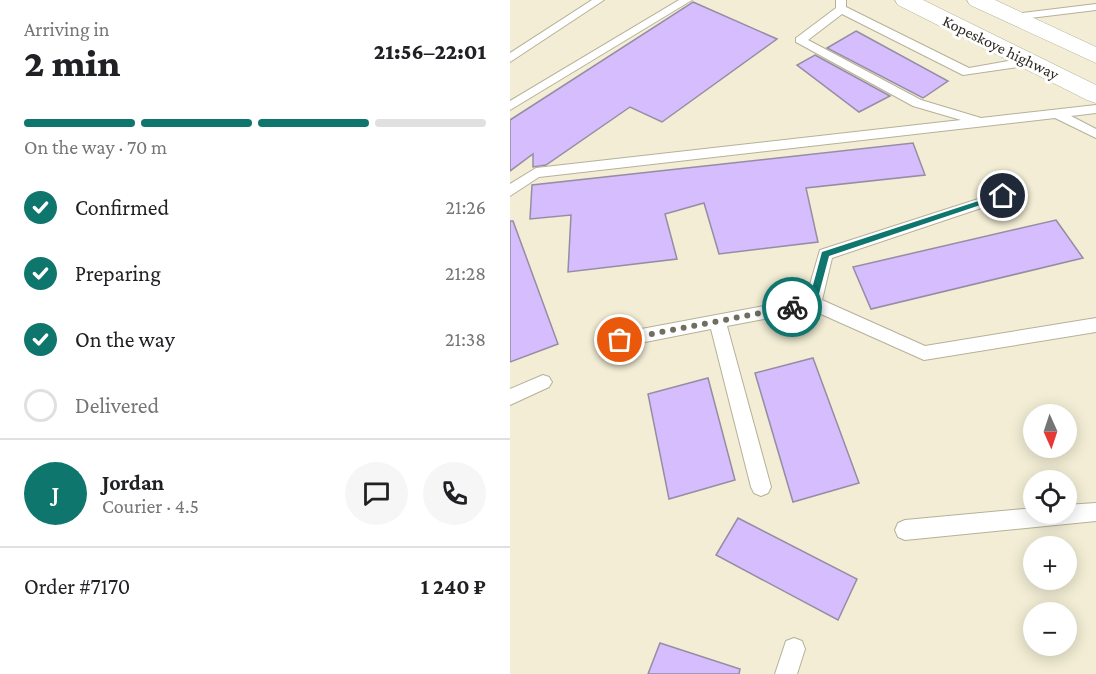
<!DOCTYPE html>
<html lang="en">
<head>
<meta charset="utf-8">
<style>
	:root { --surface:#fff; --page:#f6f6f6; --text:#202124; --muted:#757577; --line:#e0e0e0; --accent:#0f766e }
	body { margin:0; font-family:"Crimson Pro",serif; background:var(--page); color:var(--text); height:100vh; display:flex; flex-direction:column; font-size:22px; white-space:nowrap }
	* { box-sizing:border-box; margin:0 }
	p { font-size:20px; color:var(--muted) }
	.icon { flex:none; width:33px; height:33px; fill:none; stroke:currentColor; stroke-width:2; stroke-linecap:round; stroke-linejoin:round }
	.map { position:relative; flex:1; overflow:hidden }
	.panel { display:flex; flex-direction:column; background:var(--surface); width:510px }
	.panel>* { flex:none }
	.needle { width:39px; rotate:177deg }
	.tools { position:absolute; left:513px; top:404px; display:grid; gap:12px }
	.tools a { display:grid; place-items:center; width:54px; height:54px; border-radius:50%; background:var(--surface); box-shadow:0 3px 15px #0003; font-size:30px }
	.pin { position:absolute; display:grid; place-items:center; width:51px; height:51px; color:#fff; margin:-26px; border:3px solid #fff; border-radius:50%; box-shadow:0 2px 6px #0007 }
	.courier { position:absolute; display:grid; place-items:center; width:60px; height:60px; margin:-30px; border:4px solid #0f766e; border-radius:50%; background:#fff; color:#222; box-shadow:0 2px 8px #0007 }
	.headline em { font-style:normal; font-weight:800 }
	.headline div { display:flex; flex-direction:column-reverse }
	.headline { display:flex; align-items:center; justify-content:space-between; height:102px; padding:0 24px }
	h1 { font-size:39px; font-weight:800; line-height:45px }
	.bar { display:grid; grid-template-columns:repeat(4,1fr); gap:9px 6px; align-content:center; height:72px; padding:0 24px }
	.bar i { height:8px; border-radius:4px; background:var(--line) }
	.bar .current { background:var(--accent) }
	.bar p { grid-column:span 4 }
	.line { display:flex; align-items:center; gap:15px; padding:0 24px; border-top:2px solid var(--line) }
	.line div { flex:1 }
	.round { display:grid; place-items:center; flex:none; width:63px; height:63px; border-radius:32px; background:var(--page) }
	ol { padding:0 24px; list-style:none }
	li { display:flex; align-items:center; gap:18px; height:66px }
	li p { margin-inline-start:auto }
	li .icon { padding:6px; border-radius:50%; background:var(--accent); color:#fff; stroke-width:4 }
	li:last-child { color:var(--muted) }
	li i { width:33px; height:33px; border:3px solid var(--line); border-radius:50% }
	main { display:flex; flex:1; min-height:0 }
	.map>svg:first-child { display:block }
	.building { fill:#d6bdfd; stroke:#958da3; stroke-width:1.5 }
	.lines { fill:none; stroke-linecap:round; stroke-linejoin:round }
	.service-casing { stroke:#b5b199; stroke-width:2 }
	.primary-casing { stroke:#b5b199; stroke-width:1 }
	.service { fill:#fff; fill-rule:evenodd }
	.primary { fill:#fff; fill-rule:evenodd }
	.route { fill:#0f766e }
	.done { stroke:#716e60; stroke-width:6; stroke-dasharray:0 10.8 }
	.labels { text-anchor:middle; stroke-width:6; stroke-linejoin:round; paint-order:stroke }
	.far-street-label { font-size:16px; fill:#2c2a21; stroke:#fff }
</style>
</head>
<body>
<main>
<section class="panel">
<div class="headline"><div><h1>2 min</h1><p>Arriving in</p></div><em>21:56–22:01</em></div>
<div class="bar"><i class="current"></i><i class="current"></i><i class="current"></i><i></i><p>On the way · 70 m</p></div>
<ol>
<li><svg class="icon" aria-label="check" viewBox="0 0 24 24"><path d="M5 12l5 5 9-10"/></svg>Confirmed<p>21:26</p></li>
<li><svg class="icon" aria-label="check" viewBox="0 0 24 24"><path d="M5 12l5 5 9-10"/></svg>Preparing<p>21:28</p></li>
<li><svg class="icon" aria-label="check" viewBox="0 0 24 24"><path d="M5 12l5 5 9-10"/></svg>On the way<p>21:38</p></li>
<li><i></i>Delivered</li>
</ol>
<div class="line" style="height:108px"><b class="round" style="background:var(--accent);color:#fff">J</b><div><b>Jordan</b><p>Courier · 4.5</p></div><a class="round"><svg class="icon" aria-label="chat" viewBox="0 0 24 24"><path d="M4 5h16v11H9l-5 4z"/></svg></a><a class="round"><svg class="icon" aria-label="phone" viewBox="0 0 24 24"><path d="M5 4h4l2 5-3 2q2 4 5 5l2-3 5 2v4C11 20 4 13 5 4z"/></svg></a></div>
<div class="line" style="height:78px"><div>Order #7170</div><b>1 240 ₽</b></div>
</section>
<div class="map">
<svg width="586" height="674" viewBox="0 0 586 674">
	<rect width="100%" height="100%" fill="#f2edd4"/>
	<g class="building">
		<path d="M183,2L267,39L152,122L120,107L36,165L23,167V154L0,171V120Z"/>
		<path d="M346,31L438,81L413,98L317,48Z"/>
		<path d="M305,55L380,96L349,112L287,65Z"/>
		<path d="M403,143L415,175L296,188L308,242L209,254L194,203L155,214L167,259L58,272L61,215L20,219L22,185Z"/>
		<path d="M546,220L573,258L361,309L343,267Z"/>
		<path d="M0,221H3L48,344L0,362Z"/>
		<path d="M303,358L349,483L283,502L245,373Z"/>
		<path d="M198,378L225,480L159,499L138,394Z"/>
		<path d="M228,518L347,579L328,620L206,555Z"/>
		<path d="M150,643L230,669L229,674H138Z"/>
	</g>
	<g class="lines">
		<g class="service-casing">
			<g id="service">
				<path d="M82,0H94L0,62V53Z"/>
				<path d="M169,0H182L0,110V101Z"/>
				<path d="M326,0H336V7L459,68L521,57L527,61L521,65L453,75L332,14L298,40L411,100L471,118L586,105V113L561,116L586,129V138L545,118L29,177L0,196V184L26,168L451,120L403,106L286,42V38L326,8Z"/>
				<path d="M586,4V10L504,20L499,17L504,14Z"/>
				<path d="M493,191L498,193L500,196L498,199L322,258L312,300L415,346L586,318V332L414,360L302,310L217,326L261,487L258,493L251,496L244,493L241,487L201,329L110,347L104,345L102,340L104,335L110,333L296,298L310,250Z"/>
				<path d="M33,375L39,377L42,382L39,387L0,405V389Z"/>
				<path d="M586,503V521L395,540L388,537L385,530L388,523L395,520L524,508V513H556V505Z"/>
				<path d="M284,638L292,641L295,649L287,674H265L276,641Z"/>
			</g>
		</g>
		<g class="primary-casing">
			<g id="primary">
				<path d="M385,0H413L586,85V103L577,100L388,5Z"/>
				<path d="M457,0H485L586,47V63L460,5Z"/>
			</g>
		</g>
		<use href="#service" class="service"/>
		<use href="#primary" class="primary"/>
	</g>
	<path class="route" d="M490,194L497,196L319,256L306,305L279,309V304L299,300L312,252Z"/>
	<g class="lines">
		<path class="done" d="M110,340L282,307"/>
	</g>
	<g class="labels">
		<g class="far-street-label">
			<text transform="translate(491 47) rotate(26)" y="6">Kopeskoye highway</text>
		</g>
	</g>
</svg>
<div class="tools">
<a><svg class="needle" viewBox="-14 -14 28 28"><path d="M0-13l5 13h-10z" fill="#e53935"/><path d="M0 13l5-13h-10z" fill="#757577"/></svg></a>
<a><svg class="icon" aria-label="locate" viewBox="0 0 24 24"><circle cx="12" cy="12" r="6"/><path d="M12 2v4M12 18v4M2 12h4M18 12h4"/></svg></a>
<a>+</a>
<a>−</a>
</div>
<div class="pin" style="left:110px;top:340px;background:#ea580c"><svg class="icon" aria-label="bag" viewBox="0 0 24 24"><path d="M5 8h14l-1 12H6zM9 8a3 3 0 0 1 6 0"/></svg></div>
<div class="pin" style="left:493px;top:196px;background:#1f2937"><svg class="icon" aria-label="home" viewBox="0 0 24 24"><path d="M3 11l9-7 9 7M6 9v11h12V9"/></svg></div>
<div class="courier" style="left:282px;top:307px"><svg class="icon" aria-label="bike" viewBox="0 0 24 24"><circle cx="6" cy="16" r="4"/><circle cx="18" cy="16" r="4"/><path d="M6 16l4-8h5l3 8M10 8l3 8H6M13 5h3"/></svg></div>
</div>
</main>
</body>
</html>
